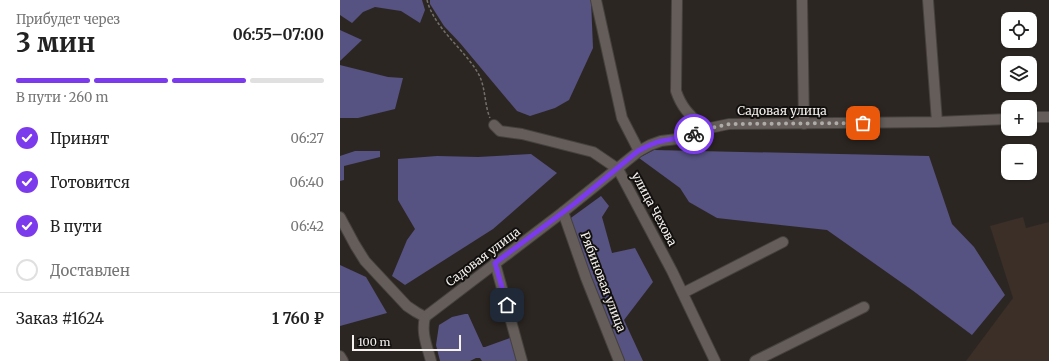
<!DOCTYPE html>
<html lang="ru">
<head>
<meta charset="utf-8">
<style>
	:root { --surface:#fff; --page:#f6f6f6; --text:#222; --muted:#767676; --line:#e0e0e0; --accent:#7c3aed }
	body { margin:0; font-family:Merriweather,serif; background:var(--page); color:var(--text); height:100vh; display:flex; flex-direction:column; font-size:15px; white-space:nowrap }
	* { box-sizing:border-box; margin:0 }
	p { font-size:13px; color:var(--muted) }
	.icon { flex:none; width:22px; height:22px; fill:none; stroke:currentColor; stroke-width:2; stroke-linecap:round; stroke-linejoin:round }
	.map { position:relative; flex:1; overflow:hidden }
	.panel { display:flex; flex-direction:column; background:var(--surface); width:340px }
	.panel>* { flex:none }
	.controls { position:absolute; left:661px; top:12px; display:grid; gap:8px }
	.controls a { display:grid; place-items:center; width:36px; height:36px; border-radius:8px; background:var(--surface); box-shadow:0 1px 3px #0004; font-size:20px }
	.scale { position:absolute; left:12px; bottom:10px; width:109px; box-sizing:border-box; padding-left:4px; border:2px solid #f6f2f0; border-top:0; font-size:11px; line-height:14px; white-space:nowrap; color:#f6f2f0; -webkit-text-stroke:3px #12100e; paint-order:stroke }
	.pin { position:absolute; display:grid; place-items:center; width:34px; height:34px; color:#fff; margin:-17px; border-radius:8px; box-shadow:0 2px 6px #0006 }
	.courier { position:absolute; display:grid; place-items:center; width:40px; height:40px; margin:-20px; border:3px solid #7c3aed; border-radius:50%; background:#fff; color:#222; box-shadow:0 1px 5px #0007 }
	.summary em { font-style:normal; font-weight:700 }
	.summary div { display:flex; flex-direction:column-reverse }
	.summary { display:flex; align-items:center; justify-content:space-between; height:68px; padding:0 16px }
	h1 { font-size:26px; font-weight:700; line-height:30px }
	.bar { display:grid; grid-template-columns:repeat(4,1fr); gap:6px 4px; align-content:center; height:48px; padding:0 16px }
	.bar i { height:5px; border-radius:3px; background:var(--line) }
	.bar .on { background:var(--accent) }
	.bar p { grid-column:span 4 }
	.line { display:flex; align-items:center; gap:10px; padding:0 16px; border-top:1px solid var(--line) }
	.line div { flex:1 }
	ol { padding:0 16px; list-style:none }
	li { display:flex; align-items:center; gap:12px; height:44px }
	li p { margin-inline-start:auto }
	li .icon { padding:4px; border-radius:50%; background:var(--accent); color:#fff; stroke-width:4 }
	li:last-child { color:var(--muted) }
	li i { width:22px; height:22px; border:2px solid var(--line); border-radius:50% }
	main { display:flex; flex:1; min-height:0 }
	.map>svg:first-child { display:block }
	.built { fill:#3b2f28 }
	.forest { fill:#565282 }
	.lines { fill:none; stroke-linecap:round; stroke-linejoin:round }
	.minor-casing { stroke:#46413e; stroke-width:12 }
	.path { stroke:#746f6c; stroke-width:1.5; stroke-dasharray:3 2; stroke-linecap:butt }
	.minor { stroke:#645d59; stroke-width:10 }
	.done { stroke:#afaba8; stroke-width:4; stroke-dasharray:0 7.2 }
	.route { stroke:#7c3aed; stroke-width:5 }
	.labels { text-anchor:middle; stroke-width:4; stroke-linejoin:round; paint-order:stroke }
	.street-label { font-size:12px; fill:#f6f2f0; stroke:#12100e }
</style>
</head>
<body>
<main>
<section class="panel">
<div class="summary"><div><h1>3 мин</h1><p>Прибудет через</p></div><em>06:55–07:00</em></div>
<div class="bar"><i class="on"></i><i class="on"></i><i class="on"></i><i></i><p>В пути · 260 m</p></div>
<ol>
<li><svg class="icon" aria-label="check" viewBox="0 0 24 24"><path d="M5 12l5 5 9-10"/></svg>Принят<p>06:27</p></li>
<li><svg class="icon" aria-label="check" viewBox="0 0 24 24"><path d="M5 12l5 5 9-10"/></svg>Готовится<p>06:40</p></li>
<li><svg class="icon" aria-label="check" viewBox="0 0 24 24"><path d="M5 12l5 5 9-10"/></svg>В пути<p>06:42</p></li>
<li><i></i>Доставлен</li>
</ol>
<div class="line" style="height:52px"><div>Заказ #1624</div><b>1 760 ₽</b></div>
</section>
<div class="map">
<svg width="709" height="361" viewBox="0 0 709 361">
	<rect width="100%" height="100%" fill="#2c2622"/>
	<path class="built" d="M683,217L686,228L709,222V361H626L673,298L650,226Z"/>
	<g class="forest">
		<path d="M0,0H82L85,10L80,23L61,11L35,7L23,12L12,23L0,15Z"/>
		<path d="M90,0H251L253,48L229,100L215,108L190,116L177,111L120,43L104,26L90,4Z"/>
		<path d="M0,30L22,40L0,61Z"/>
		<path d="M0,65L48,77L63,78L55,109L18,118H0Z"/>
		<path d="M314,150L589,156L612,224L634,247L665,295L632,335L572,290L487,230L377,218L349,202L340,188L299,158Z"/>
		<path d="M15,151H40V157L4,166V180L0,181V156Z"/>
		<path d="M191,154L217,173L153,229L65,285L52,276L67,240L75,229L58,200V159L97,156L138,157Z"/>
		<path d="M261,196L269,206L262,217L272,253L295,248L313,282L284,320L303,361H285L228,220Z"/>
		<path d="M0,265L26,277L47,313L0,326Z"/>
		<path d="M125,314H128L143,347H145L170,338L177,361H142L140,358H136L130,361H100L96,345L99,325L112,317Z"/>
	</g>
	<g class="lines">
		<g class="minor-casing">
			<g id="minor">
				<path d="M256,0L282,118L299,151"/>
				<path d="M337,0L336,91C342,109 351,116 365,129"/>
				<path d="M462,0L464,124"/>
				<path d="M588,0L597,122"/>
				<path d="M690,117H709"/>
				<path d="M154,125L160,131L182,134L253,152L278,169L332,271L375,361"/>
				<path d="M223,212L246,278L279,361"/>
				<path d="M0,217L15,245L25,261L67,306L76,312L85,317"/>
				<path d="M155,263L182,361"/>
				<path d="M343,293L443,242"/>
				<path d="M85,317L223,212L299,151L310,145L321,141L345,138L365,129L389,124L597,122L668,119"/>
				<path d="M85,317C81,333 87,346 91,361"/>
				<path d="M0,356L3,361"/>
				<path d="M415,361L524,307"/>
			</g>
		</g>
		<path class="path" d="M87,0C94,28 124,49 138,73C146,87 144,104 150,118"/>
		<use href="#minor" class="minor"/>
	</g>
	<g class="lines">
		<path class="done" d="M354,134L365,129L390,124L523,123"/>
		<path class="route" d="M167,305L155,263L234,204L298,151C306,147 314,142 322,141C334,138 344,138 354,134"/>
	</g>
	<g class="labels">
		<g class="street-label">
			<text x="442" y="115">Садовая улица</text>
			<text transform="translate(314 209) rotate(62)" y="4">улица Чехова</text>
			<text transform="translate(143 257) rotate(-37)" y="4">Садовая улица</text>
			<text transform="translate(263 282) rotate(69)" y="4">Рябиновая улица</text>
		</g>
	</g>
</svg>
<div class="controls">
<a><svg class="icon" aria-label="locate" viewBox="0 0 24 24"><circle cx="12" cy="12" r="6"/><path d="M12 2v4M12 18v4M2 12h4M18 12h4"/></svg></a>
<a><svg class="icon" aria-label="layers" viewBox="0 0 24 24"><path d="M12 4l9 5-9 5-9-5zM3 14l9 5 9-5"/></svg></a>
<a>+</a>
<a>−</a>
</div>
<div class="scale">100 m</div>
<div class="pin" style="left:523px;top:123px;background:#ea580c"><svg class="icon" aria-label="bag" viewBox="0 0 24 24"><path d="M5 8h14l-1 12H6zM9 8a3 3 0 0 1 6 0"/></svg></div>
<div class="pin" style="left:167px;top:305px;background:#1f2937"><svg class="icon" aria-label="home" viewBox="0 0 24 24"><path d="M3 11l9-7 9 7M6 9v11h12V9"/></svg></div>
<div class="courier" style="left:354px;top:134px"><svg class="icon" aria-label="bike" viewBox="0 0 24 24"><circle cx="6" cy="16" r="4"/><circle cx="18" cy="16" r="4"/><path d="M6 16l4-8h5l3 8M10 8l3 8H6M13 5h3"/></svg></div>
</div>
</main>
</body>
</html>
